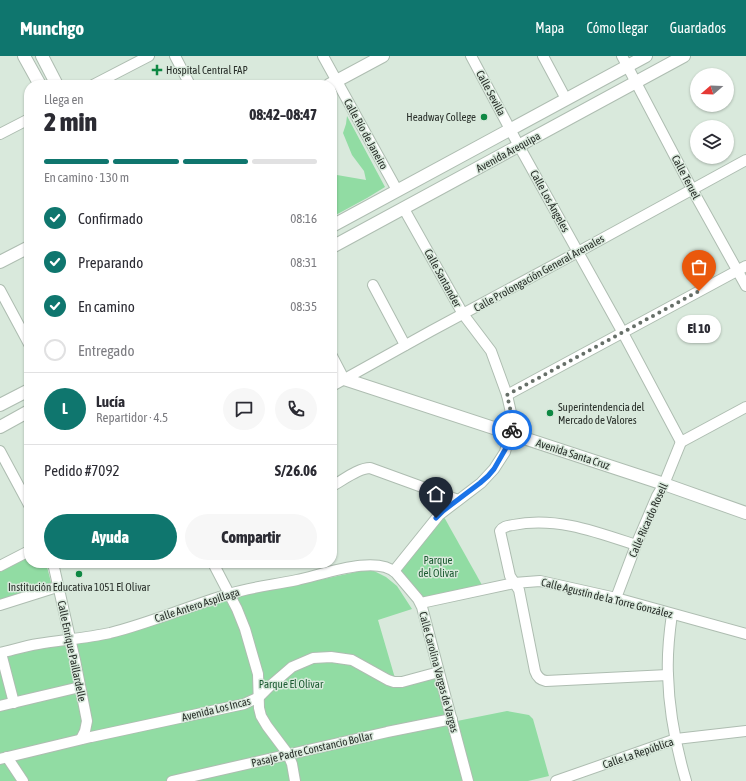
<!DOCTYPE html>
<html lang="es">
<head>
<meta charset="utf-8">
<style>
	:root { --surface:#fff; --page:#f7f7f7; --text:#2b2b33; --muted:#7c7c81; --line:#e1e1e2; --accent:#0f766e }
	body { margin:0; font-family:"Asap Condensed",sans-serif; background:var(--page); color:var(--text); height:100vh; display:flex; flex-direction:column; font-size:15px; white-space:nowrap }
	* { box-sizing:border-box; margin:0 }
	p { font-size:13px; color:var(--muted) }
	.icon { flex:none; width:22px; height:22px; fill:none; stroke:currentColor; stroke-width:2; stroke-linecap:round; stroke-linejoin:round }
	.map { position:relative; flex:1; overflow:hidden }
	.panel { position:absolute; left:24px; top:24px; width:313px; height:488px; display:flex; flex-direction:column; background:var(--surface); border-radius:16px; box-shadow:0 1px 3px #0004 }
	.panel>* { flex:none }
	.needle { width:26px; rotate:251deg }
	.controls { position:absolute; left:690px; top:12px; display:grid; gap:8px }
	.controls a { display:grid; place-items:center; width:44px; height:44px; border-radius:50%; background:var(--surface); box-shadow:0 1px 3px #0004; font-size:20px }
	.pin { position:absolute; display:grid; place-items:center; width:34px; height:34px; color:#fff; margin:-41px -17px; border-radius:50% 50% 50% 0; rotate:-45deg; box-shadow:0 0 4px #0007 }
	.pin .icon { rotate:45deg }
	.courier { position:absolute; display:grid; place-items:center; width:40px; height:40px; margin:-20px; border:3px solid #1a73e8; border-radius:50%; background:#fff; color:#222; box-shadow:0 1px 5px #0007 }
	.bubble { position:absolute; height:28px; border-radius:14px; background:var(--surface); box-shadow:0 1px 3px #0004; font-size:13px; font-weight:800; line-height:28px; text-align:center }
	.headline em { font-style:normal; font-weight:800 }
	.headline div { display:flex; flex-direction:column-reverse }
	.headline { display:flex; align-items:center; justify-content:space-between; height:68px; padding:0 20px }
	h1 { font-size:26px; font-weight:800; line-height:30px }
	.bar { display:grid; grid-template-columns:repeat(4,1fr); gap:6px 4px; align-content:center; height:48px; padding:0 20px }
	.bar i { height:5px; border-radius:3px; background:var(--line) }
	.bar .active { background:var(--accent) }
	.bar p { grid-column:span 4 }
	.line { display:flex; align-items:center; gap:10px; padding:0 20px; border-top:1px solid var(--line) }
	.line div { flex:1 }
	.round { display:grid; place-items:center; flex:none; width:42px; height:42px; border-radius:21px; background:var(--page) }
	ol { padding:0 20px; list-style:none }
	li { display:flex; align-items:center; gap:12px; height:44px }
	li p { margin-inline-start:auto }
	li .icon { padding:4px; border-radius:50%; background:var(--accent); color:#fff; stroke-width:4 }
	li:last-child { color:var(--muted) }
	li i { width:22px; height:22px; border:2px solid var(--line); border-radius:50% }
	.button { display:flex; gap:8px; margin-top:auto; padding:8px 20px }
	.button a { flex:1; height:46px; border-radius:24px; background:var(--accent); color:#fff; font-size:16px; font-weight:800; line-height:46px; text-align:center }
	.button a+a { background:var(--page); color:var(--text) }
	header { display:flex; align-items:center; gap:24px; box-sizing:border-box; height:56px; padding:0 20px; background:var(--accent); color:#fff }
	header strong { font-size:19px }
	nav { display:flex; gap:22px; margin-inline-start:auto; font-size:14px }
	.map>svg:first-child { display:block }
	.green { fill:#91dca3 }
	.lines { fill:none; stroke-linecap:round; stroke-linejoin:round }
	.minor-casing { stroke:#aebdb1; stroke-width:12 }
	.major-casing { stroke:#aebdb1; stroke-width:14 }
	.minor { stroke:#fff; stroke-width:10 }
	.major { stroke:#fff; stroke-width:12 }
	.done { stroke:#666f68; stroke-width:4; stroke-dasharray:0 7.2 }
	.route { stroke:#1a73e8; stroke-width:5 }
	.poi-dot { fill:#0e8843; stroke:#d9e9dc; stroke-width:1.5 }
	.labels { text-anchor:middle; stroke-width:3; stroke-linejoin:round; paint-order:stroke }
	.poi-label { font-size:11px; fill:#282e29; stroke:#d9e9dc; text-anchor:start }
	.street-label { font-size:11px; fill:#282e29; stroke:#d9e9dc }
	.park-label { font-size:11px; fill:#1a5a30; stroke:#d9e9dc }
</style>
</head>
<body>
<header>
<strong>Munchgo</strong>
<nav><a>Mapa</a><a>Cómo llegar</a><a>Guardados</a></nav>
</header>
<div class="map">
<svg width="746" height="725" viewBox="0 0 746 725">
	<rect width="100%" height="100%" fill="#d9e9dc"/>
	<g class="green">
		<path d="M347,60L385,131L367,142L332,161V124L336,121L337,119L366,124L364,115L352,99L343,77L346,68Z"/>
		<path d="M444,461L482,529L420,543L398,514Z"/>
		<path d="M29,500V507H46L52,530L0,546V516Z"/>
		<path d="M370,513L386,521L397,530L412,553L378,564L397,629L435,622L447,667L507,655L529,659L533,663L549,720L528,725H0V601L13,597L119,577L128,578L136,572L243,537L282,532Z"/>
	</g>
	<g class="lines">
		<g class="minor-casing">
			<g id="minor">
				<path d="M175,0L190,29"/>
				<path d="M323,0L397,134"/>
				<path d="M471,0L519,90L623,277L681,386"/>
				<path d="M543,0L566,43"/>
				<path d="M622,0L692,133L746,230"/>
				<path d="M93,29L149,0"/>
				<path d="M0,78L29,63"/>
				<path d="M404,153L463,258L491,295L507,339L512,361L513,379"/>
				<path d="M373,229L405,289"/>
				<path d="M0,234L29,288"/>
				<path d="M332,300L344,323"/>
				<path d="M332,330L431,275L578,196L746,104"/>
				<path d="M507,339L746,210"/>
				<path d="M681,386L746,351"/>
				<path d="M0,395L29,449"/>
				<path d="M332,430C342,425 358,412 370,412L458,444"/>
				<path d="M636,489C597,476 555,460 513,469C508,470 503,470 500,475L510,520L519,534L535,615C537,621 540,624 546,625L668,619"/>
				<path d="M53,507L75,604L87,665L85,675L81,683"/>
				<path d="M213,507L237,553L245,573L258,618L259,652L261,660L267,670L288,698L292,708L295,725"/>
				<path d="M0,510L29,495"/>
				<path d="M394,515L439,459L481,427L494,413L505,396L507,388L506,384L500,374"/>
				<path d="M616,542L636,489L657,440L664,428L681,386"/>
				<path d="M421,547L514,527L540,525L616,542L746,578"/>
				<path d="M0,549L57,531"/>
				<path d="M672,558C669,579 667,599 668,619C669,655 676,691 686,725"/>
				<path d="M0,597C13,594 25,590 38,588C62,584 87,582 110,577C150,567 189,550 229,538C251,531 274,529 297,524C322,519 376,498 396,517L418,543L422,551L439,616L468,725"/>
				<path d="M1,597L14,647"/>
				<path d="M0,650L80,631"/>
				<path d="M7,701L23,725"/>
				<path d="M0,703L91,681L244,648L259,641L270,630L292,611L313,602L331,601L352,604L388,624L394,626H402L439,616"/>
				<path d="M172,725L387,676L452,663"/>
				<path d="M556,725L676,683L746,675"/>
			</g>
		</g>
		<g class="major-casing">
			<g id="major">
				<path d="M24,0L40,29"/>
				<path d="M42,0L57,29"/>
				<path d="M329,29L383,0"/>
				<path d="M332,170L646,0"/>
				<path d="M332,191L684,0"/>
				<path d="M0,206L29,191"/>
				<path d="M332,319L664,428L746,457"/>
				<path d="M0,349L29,334"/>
				<path d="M0,371L29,355"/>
			</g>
		</g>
		<use href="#minor" class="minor"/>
		<use href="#major" class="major"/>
	</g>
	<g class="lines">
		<path class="done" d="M512,374V361L507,339L699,235"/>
		<path class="route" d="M436,462L443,455L480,427L488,420L494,413L506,392C507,385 504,380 500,374L513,378L512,374"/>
	</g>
	<g class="poi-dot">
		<path d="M155 8h4v4h4v4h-4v4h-4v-4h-4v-4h4z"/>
		<circle cx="484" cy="61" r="4"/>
		<circle cx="550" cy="357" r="4"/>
		<circle cx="79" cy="518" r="4"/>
	</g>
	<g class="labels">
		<g class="poi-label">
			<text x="166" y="18">Hospital Central FAP</text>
			<text x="476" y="65" text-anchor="end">Headway College</text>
			<text x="558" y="355">Superintendencia del<tspan x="558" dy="13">Mercado de Valores</tspan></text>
			<text x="79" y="535" text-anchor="middle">Institución Educativa 1051 El Olivar</text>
		</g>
		<g class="street-label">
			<text transform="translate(491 37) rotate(62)" y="4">Calle Sevilla</text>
			<text transform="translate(366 78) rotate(61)" y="4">Calle Río de Janeiro</text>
			<text transform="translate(508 96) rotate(-29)" y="4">Avenida Arequipa</text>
			<text transform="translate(686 121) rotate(62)" y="4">Calle Teruel</text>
			<text transform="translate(550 145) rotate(61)" y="4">Calle Los Ángeles</text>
			<text transform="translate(539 217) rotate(-29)" y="4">Calle Prolongación General Arenales</text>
			<text transform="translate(443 222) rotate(61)" y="4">Calle Santander</text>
			<text transform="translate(573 398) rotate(18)" y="4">Avenida Santa Cruz</text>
			<text transform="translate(648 464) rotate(-66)" y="4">Calle Ricardo Rosell</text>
			<text transform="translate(607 542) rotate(14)" y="4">Calle Agustín de la Torre González</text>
			<text transform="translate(197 549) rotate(-18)" y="4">Calle Antero Aspillaga</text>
			<text transform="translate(72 595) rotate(78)" y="4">Calle Enrique Paillardelle</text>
			<text transform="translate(439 616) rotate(75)" y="4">Calle Carolina Vargas de Vargas</text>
			<text transform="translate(216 653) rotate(-14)" y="4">Avenida Los Incas</text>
			<text transform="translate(312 693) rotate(-13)" y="4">Pasaje Padre Constancio Bollar</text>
			<text transform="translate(638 697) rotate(-19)" y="4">Calle La República</text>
		</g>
		<g class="park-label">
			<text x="438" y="508">Parque<tspan x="438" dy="13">del Olivar</tspan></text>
			<text x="291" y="632">Parque El Olivar</text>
		</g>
	</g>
</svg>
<div class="controls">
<a><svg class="needle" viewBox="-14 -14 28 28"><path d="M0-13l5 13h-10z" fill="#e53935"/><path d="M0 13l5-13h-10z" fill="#7c7c81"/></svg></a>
<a><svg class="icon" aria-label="layers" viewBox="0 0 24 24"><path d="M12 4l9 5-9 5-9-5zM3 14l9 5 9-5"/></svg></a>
</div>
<div class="pin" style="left:699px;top:235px;background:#ea580c"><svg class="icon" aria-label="bag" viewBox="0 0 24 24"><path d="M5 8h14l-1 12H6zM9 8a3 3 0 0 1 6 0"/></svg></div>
<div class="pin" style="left:436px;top:462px;background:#1f2937"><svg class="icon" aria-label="home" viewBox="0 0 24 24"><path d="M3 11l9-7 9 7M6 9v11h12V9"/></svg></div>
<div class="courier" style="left:512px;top:374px"><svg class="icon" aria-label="bike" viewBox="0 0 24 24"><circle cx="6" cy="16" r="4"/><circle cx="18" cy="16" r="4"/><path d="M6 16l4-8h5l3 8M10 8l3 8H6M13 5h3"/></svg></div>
<div class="bubble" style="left:677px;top:259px;width:44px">El 10</div>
<section class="panel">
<div class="headline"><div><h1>2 min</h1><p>Llega en</p></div><em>08:42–08:47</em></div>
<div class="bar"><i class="active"></i><i class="active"></i><i class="active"></i><i></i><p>En camino · 130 m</p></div>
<ol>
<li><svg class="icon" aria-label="check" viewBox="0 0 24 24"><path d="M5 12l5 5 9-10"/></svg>Confirmado<p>08:16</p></li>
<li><svg class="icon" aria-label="check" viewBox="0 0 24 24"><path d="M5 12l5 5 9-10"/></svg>Preparando<p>08:31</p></li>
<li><svg class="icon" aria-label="check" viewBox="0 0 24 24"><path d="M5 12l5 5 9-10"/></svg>En camino<p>08:35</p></li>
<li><i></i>Entregado</li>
</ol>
<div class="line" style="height:72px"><b class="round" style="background:var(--accent);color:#fff">L</b><div><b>Lucía</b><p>Repartidor · 4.5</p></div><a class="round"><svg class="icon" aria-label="chat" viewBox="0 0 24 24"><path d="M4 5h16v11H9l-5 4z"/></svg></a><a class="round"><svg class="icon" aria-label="phone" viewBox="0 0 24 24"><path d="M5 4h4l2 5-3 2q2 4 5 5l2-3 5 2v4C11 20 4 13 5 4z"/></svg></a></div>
<div class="line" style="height:52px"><div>Pedido #7092</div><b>S/26.06</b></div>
<div class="button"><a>Ayuda</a><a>Compartir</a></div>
</section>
</div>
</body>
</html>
